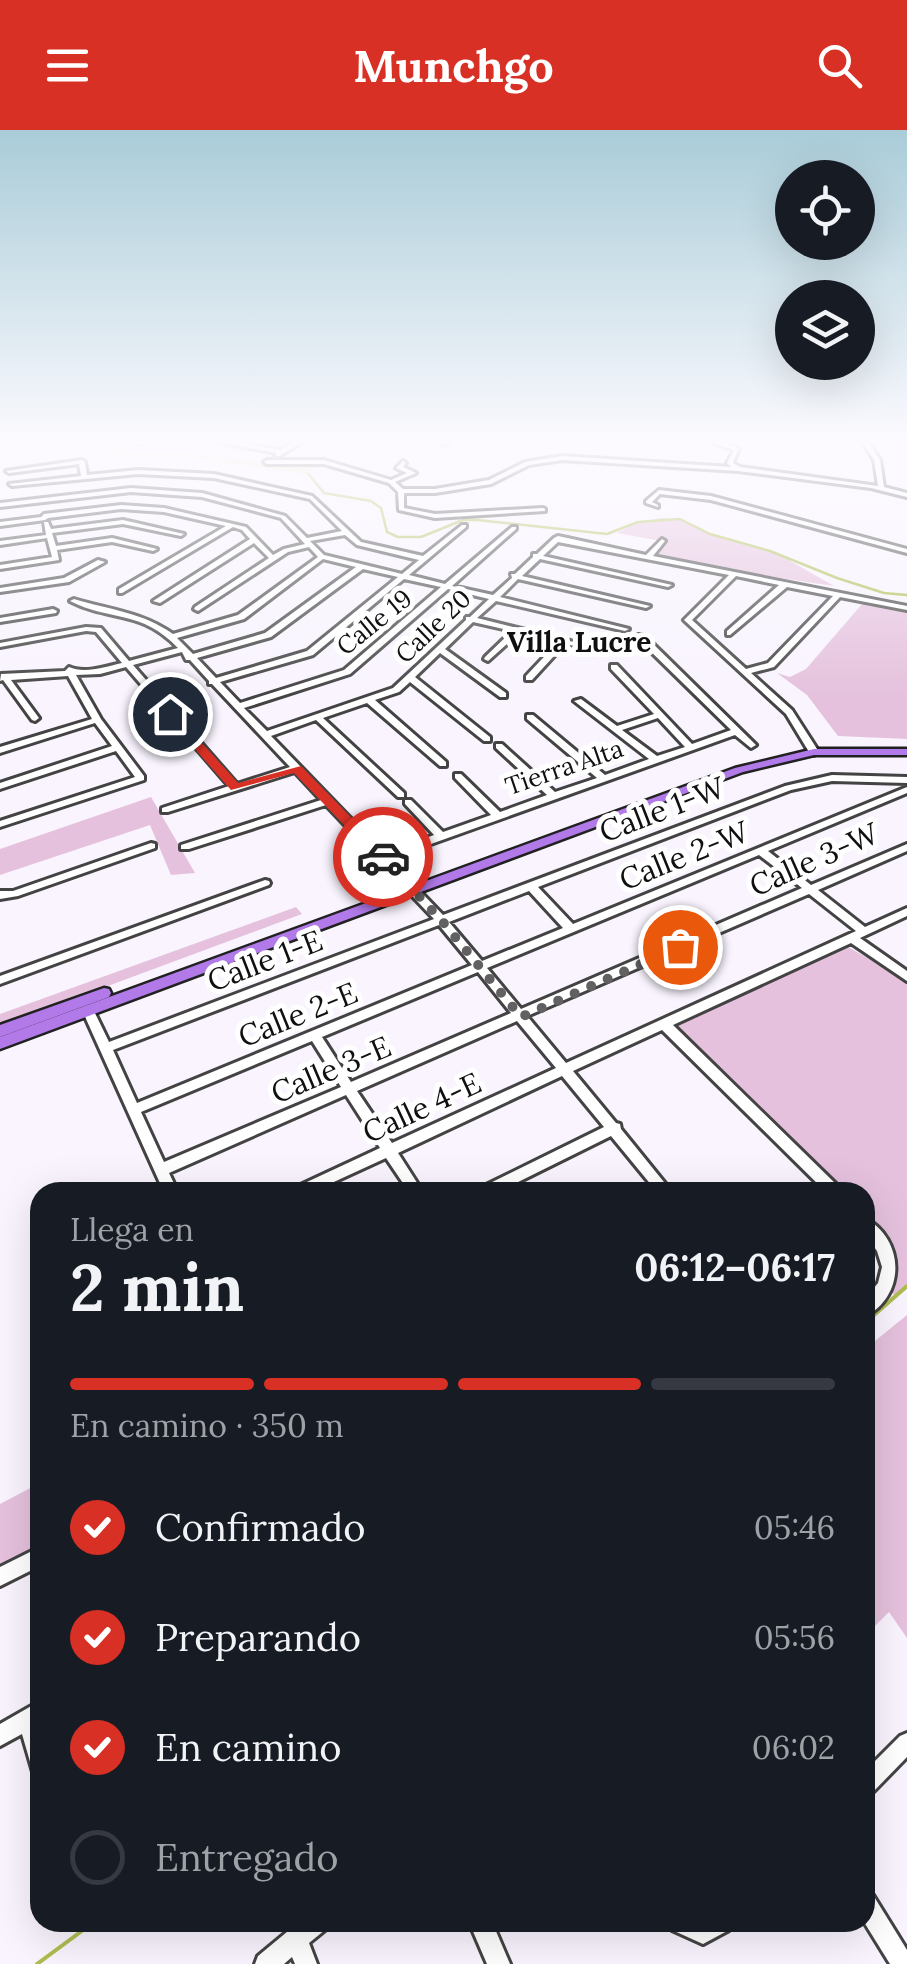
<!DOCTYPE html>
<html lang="es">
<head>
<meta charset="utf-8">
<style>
	:root { --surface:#171b24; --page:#20242c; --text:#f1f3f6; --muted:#9ea1a6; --line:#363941; --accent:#d93025 }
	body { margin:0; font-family:Lora,serif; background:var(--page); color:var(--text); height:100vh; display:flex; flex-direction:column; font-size:38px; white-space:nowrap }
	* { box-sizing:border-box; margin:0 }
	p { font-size:32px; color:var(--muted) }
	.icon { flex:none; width:55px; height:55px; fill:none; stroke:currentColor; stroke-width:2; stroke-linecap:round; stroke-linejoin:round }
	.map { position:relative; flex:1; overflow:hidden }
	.panel { position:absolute; left:30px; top:1052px; width:845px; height:750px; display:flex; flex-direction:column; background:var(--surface); border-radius:30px; box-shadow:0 10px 40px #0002 }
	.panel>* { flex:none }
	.tools { position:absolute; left:775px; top:30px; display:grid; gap:20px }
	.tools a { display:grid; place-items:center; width:100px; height:100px; border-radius:50%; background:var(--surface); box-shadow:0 10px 40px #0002; font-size:50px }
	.pin { position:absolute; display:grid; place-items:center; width:85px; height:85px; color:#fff; margin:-42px; border:5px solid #fff; border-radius:50%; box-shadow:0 2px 10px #0007 }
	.courier { position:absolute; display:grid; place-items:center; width:100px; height:100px; margin:-50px; border:8px solid #d93025; border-radius:50%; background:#fff; color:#222; box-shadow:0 2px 12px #0007 }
	.summary em { font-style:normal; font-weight:700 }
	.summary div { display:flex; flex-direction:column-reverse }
	.summary { display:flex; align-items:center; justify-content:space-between; height:170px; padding:0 40px }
	h1 { font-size:65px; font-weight:700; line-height:75px }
	.bar { display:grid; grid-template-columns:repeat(4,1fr); gap:15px 10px; align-content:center; height:120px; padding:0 40px }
	.bar i { height:12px; border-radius:8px; background:var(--line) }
	.bar .active { background:var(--accent) }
	.bar p { grid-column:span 4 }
	ol { padding:0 40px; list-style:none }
	li { display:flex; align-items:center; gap:30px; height:110px }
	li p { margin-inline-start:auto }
	li .icon { padding:10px; border-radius:50%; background:var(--accent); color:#fff; stroke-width:4 }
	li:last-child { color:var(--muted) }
	li i { width:55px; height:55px; border:5px solid var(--line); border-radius:50% }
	header { display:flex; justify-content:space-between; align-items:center; height:130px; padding:0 40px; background:var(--accent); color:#fff; font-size:45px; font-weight:700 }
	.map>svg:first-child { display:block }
	.green { fill:#e5c1dd }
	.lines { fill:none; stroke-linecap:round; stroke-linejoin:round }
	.stream-far1 { stroke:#aebd4f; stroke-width:2.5 }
	.stream { stroke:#aebd4f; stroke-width:4 }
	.river { fill:#eaefbf; fill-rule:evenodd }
	.minor-casing { stroke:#434343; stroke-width:6 }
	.major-casing { stroke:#212121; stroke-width:5 }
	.minor { fill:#fff; fill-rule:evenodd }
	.major { fill:#b17ae8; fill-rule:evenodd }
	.route { fill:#d93025 }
	.done { stroke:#626063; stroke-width:10; stroke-dasharray:0 18 }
	.labels { text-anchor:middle; stroke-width:10; stroke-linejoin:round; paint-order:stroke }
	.far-street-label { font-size:25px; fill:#101010; stroke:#fff }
	.far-neighbourhood-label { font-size:28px; font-weight:bold; fill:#101010; stroke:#fff }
	.street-label { font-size:30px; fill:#101010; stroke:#fff }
</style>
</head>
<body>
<header><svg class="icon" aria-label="menu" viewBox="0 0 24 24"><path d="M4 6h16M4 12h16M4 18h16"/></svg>Munchgo<svg class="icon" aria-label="search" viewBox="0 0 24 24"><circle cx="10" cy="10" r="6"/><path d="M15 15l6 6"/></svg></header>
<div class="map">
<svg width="907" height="1834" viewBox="0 0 907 1834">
	<rect width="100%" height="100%" fill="#f9f4fe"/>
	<g class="green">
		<path d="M661,388L680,389L710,404L778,424L834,456L647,428L661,411L617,403L638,392Z"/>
		<path d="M862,474L907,480V609L838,606L807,565L777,543L790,547L806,539Z"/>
		<path d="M151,667L195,743L171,745L150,695L0,745V719Z"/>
		<path d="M296,777L302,784L0,896V884Z"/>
		<path d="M841,813L907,850V1156L895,1165L885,1159L890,1134L865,1094V1062H835L665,895Z"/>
		<path d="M907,1185V1508L889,1482L865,1506V1219Z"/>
		<path d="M40,1353V1420L0,1442V1374Z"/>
	</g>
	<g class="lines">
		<path class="stream-far1" d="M306,341L324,363L371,371L381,378L387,402L398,407H421L463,390H477L607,404L638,392L680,389L710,404L770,421L837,448L884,463L907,465"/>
		<g class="stream">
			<path d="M865,1193L907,1156"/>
			<path d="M37,1834L94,1792"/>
		</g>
		<g class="river">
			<path d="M39,310H48L30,323L0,330V324L24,319Z"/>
			<path d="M100,310H108L112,317L134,322H193L304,338C330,315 343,310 378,310L333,321L306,344L193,328H134L106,321Z"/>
		</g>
		<g class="minor-casing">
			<g id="minor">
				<path d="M0,310H8L0,313Z"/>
				<path d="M138,310H144L139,314L136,312Z"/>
				<path d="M207,310H220L281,320L297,310H327L302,312L278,327L275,325L277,323Z"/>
				<path d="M435,310H442L449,314L444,315Z"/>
				<path d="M705,310H714L739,318L733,333L740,337L878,356L874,330L861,310H867L880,330L884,357L907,363V367L871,358L738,341L562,330L529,335L491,354L435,363H404V378L435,384L543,378L545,379V381L435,388L399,380L398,362L389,353L324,334H267L264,332L267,330H324L391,350L407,343L396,338L403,331L406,333L403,337L416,343L395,352L403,359H435L489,350L525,332L562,326L731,337L727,333L734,320Z"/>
				<path d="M82,330L85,332L87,345L138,340L214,344L312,366L361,412L423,426L462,395H466V397L409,445L445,454L512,397H516V399L452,456L493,465L512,448L511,444H515L533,427V424H537L554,408L558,406L646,425L662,409L665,411L653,426L907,476V480L840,467L774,537L751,543L792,580L819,622L814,625L809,622L786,584L684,490L729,445L558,412L543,426L672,455L668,457L540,429L522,446L650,476L646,478L518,449L500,467L629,499L625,501L496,471L477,488L598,518L594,520L565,514L532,550H526V546L558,512L519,503L488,531L484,529L485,527L512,501L473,492L445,519L506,563V567H500L440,523L415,547L490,607V611H484L410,552L399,562L375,570L446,632V636H440L367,573L323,588L404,663V667H398L316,590L271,606L384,723L434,705L405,674V670H411L443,702L491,685L455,648V644H461L500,682L547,665L496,618V614H502L555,662L597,648L527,589V585H533L605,645L649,629L574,571L581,569L617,596L654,584L611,539V535H617L692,614L731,600L638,509V505H644L756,615L751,618L735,605L389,729L443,785L785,656L832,645L907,647V653L832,651L791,660L538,757L573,794L907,657V663L768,721L811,755L907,714V721L818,760L865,797L907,778V786L860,808L907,841V851L851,813L673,895L840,1058L842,1062H826L662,900L573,941L616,993L620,994L621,999L672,1062H657L611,1006L498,1062H478L480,1058L604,997L562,946L398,1023L423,1062H409L386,1028L312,1062H292L294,1058L380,1018L346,965L169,1043L178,1062H164L82,880L84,877H92L109,912L434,789L326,675L189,719H181V715L321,670L295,642L168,682H162V678L229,656L126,537L100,544L76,545L101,589L144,646V650L0,697V691L135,647L116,621L0,659V653L112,616L95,593L0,623V617L92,589L68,546L11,550L39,588L35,591L32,590L3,550L0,551L1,544L65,541L69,537C84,544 105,537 122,533L96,502L86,501L0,517V513L86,497L101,498L129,531L178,518C141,479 111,492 70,471L74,469C110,480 142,482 173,504L238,485L318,427L309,417L288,422L198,481L194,479L195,477L269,428L254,413L160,473L153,471L250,409L242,400L233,397L122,463H119V459L226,396L164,382L121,379L48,388L45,390L0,396V392L41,387L44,384L121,375L164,378L246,397L273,425L284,419L305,414L281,388L202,367L131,362L0,377V373L131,358L202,363L285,386L307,408L342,401L310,369L214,348L138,344L12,356L9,354L81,346L79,334L9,343L6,341ZM345,405L357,415L419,430L402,444L324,425L310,411ZM323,429L356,437L265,503L193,524L177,508L244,489ZM363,439L398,447L307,521L216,548L197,528L271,507ZM736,446L779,455L727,501V505H730L787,457L833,466L768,533L746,539L692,490ZM404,449L441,457L344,540L240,573L220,552L313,525ZM448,459L489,469L470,487H466V490L393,558L267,601L244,578L350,544ZM182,522L186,530H190L209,551V554H212L290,637L237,654L133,535ZM658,588L685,617L657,626L622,600ZM759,725L802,758L521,879L487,838ZM529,761L563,798L482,831L449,792ZM809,764L856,801L566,933L527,886ZM439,795L472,835L137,973L113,920ZM478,842L511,883L351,952L322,907ZM517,891L556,938L392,1013L357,961ZM312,911L341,957L164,1032L141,982Z"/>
				<path d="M659,360L711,366L907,419V423L711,370L660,364L652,372L658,375V377L646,373V371Z"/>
				<path d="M123,390L184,404L181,406L123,394L52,403L56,416L112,408L157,419L153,421L112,412L57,420L59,430L0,439V435L52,427L47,408L0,415V411L46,405L44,392H48L51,399Z"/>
				<path d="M98,430L105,432L69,452L0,462V458L64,448Z"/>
				<path d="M53,479L57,481L56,483L0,492V488Z"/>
				<path d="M151,713L155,714V718L18,766L0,769V761H13Z"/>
				<path d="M265,750L269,751L270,753L269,755L0,854V846Z"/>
				<path d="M865,1088C905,1110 906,1165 865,1187V1169L878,1153L882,1137L877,1121L865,1104Z"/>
				<path d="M40,1417V1436L0,1456V1437Z"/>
				<path d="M40,1571V1645L33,1642L22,1604L0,1616V1594Z"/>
				<path d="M907,1603V1627L872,1663L865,1666V1641L900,1606Z"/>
				<path d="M865,1762L873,1765L907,1820V1834H890L864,1792Z"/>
				<path d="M299,1792H328L325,1800L309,1813L317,1834H295L292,1827L284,1834H255L258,1826Z"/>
				<path d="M469,1792H492L510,1834H487Z"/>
				<path d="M669,1792H732L729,1800L703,1814L672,1800Z"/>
			</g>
		</g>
		<g class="major-casing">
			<g id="major">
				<path d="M814,619H907V625H814L743,642L0,919V907L735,638Z"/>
				<path d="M104,858L109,859L111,863L109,867L0,907V895Z"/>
			</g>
		</g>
		<use href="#minor" class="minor"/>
		<use href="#major" class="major"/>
	</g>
	<linearGradient id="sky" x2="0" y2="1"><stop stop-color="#a9ccd8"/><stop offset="0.55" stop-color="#fcfaff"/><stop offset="1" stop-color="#fcfaff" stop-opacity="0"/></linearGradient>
	<rect width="907" height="567" fill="url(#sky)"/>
	<path class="route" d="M166,582H174L238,653L301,636L387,724V730H378L294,643L231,660L166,586Z"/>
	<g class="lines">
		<path class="done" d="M383,727L442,791L521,887L680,817"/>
	</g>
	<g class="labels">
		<g class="far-street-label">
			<text transform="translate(374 492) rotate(-39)" y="9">Calle 19</text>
			<text transform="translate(433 496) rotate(-44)" y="9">Calle 20</text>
			<text transform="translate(564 637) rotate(-19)" y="9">Tierra Alta</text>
		</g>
		<g class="far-neighbourhood-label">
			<text x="579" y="522">Villa Lucre</text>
		</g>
		<g class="street-label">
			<text transform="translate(662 680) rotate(-21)" y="10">Calle 1-W</text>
			<text transform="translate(684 726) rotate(-22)" y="10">Calle 2-W</text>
			<text transform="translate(814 730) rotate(-24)" y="10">Calle 3-W</text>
			<text transform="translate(265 831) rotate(-21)" y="10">Calle 1-E</text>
			<text transform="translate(298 885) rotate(-22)" y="10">Calle 2-E</text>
			<text transform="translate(331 940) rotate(-23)" y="10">Calle 3-E</text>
			<text transform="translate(422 978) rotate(-25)" y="10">Calle 4-E</text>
		</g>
	</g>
</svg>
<div class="tools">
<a><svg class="icon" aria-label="locate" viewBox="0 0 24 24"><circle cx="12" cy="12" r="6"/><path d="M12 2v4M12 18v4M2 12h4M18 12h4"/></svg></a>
<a><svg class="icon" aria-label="layers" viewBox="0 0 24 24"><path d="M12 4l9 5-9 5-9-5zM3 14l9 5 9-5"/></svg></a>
</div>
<div class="pin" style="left:680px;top:817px;background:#ea580c"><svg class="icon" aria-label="bag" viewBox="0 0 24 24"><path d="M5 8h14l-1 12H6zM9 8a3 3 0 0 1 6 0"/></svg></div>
<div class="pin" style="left:170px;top:584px;background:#1f2937"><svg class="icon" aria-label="home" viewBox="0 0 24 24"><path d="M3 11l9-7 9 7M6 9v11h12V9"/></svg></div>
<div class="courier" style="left:383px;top:727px"><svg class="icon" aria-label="car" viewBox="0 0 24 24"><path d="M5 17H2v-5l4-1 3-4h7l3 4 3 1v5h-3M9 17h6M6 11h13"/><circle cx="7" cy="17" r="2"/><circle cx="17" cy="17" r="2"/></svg></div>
<section class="panel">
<div class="summary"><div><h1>2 min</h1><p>Llega en</p></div><em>06:12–06:17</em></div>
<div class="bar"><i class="active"></i><i class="active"></i><i class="active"></i><i></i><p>En camino · 350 m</p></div>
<ol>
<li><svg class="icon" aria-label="check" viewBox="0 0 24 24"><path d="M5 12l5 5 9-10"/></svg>Confirmado<p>05:46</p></li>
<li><svg class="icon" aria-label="check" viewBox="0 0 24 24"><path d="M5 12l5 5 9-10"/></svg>Preparando<p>05:56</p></li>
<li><svg class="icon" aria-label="check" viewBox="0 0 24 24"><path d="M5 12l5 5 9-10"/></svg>En camino<p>06:02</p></li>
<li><i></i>Entregado</li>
</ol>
</section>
</div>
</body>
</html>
